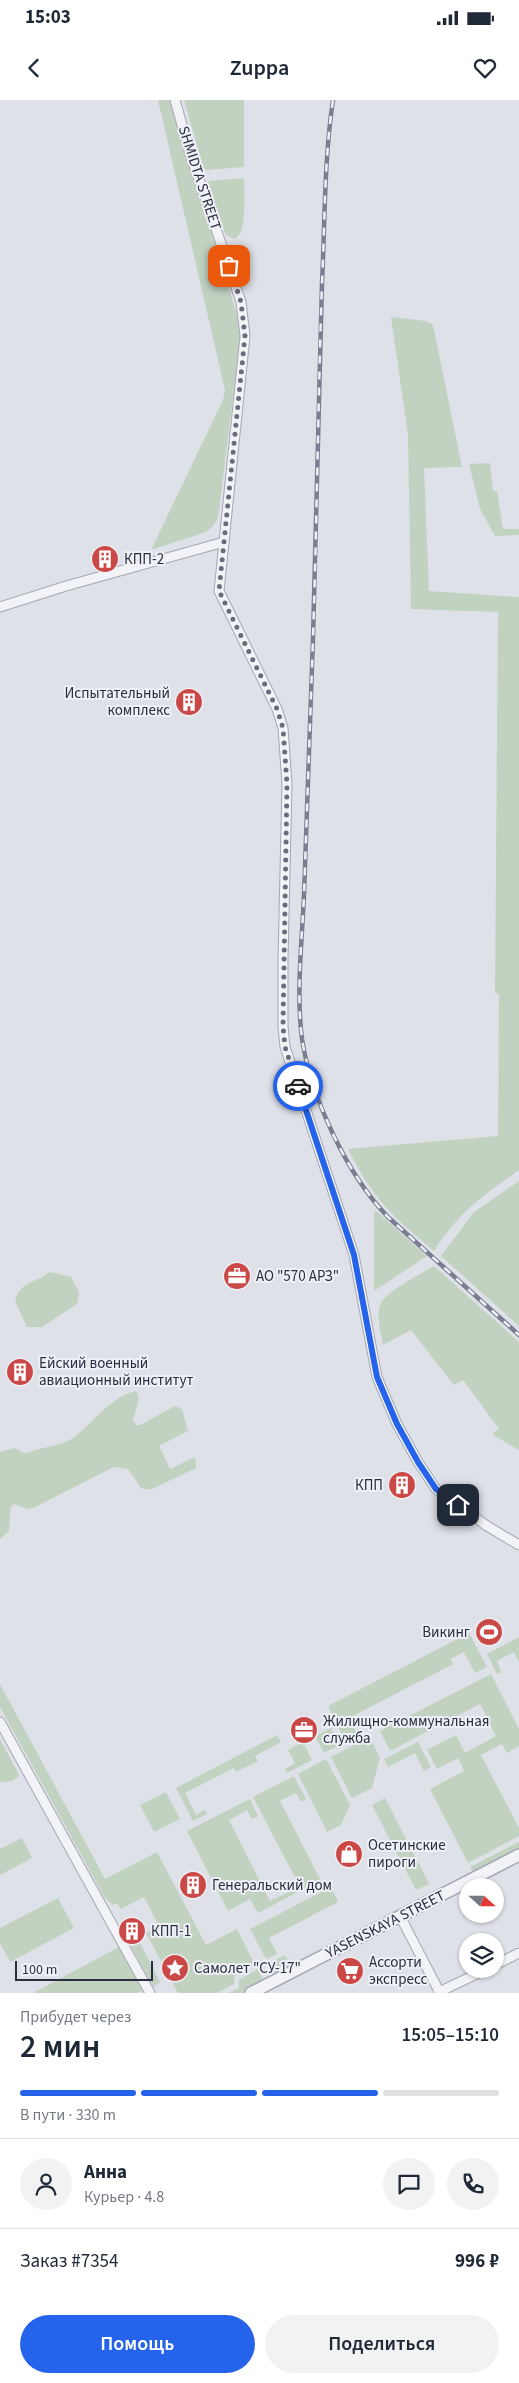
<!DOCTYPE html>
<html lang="ru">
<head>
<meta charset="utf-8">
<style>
	:root { --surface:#fff; --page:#f2f2f3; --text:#1f2937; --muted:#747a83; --line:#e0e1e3; --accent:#2563eb }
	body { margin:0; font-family:"Source Sans 3",sans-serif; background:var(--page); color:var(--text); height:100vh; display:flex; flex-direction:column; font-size:19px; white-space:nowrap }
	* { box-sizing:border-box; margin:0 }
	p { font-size:16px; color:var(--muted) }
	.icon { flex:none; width:28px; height:28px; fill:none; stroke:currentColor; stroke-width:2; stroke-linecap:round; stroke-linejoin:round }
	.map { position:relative; height:1893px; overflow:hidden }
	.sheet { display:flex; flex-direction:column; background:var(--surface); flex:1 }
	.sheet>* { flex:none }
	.needle { width:32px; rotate:111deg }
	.fabs { position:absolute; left:459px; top:1778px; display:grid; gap:10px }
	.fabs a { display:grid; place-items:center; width:45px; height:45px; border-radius:50%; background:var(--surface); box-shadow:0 1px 4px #0004; font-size:25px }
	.scale { position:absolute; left:15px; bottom:12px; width:138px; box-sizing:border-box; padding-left:5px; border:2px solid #292d3f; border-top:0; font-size:14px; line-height:18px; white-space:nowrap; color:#292d3f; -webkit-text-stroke:4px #eff0f6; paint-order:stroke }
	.pin { position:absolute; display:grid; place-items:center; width:42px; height:42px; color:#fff; margin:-21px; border-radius:10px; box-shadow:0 2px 8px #0006 }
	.courier { position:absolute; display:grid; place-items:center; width:50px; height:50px; margin:-25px; border:4px solid #2563eb; border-radius:50%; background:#fff; color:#222; box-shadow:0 1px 6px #0007 }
	.summary em { font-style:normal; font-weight:600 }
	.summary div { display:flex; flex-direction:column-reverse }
	.summary { display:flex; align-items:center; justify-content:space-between; height:85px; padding:0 20px }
	h1 { font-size:32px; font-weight:600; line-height:38px }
	.bar { display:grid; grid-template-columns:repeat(4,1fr); gap:8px 5px; align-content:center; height:60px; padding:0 20px }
	.bar i { height:6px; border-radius:4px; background:var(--line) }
	.bar .current { background:var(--accent) }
	.bar p { grid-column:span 4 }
	.line { display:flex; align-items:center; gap:12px; padding:0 20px; border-top:1px solid var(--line) }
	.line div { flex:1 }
	.round { display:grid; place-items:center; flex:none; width:52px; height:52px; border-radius:26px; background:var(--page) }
	.cta { display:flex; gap:10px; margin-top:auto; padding:10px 20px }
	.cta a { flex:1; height:58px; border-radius:30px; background:var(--accent); color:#fff; font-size:20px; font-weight:600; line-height:58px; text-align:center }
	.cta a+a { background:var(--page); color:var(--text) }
	.status { display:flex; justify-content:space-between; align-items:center; height:35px; padding:0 25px; background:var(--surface); direction:ltr }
	.status svg { height:14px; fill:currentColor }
	header { display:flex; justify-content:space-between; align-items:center; height:65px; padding:0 20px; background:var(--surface); font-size:22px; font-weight:600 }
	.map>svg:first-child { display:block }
	.green { fill:#c2d2c1 }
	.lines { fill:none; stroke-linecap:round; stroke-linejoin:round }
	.minor-casing { stroke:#a5a7b2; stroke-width:11 }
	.tertiary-casing { stroke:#a5a7b2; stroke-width:14 }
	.minor { stroke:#f2f3f6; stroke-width:9 }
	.tertiary { stroke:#f2f3f6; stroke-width:11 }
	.rail-casing { stroke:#797e91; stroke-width:4.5 }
	.rail { stroke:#eff0f6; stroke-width:2.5; stroke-dasharray:8; stroke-linecap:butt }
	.done { stroke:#696c7a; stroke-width:5; stroke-dasharray:0 9 }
	.route { stroke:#2563eb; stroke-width:6 }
	.labels { text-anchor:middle; stroke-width:4; stroke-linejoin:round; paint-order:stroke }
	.street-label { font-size:15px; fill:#292d3f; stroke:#eff0f6 }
	.poi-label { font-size:15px; fill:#292d3f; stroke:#eff0f6; text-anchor:start }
</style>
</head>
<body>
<div class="status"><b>15:03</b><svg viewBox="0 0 49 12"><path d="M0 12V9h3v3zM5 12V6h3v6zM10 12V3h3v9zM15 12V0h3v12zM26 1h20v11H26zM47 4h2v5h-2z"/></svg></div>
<header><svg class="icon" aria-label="back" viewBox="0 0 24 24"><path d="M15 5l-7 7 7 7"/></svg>Zuppa<svg class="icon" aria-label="heart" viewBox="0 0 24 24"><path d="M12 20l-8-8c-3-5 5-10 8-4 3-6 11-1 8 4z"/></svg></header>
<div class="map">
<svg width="519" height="1893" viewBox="0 0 519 1893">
	<rect width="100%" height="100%" fill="#dfe1e8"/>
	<g class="green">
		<path d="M158,0H170L237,215L240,240L218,418L212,427L206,432L151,450L223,300L225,290Z"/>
		<path d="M184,0H244V67L206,70L203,67Z"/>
		<path d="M244,78C244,91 248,135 234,139L226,135L207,84L209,81Z"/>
		<path d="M391,217L426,221L433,225L462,367L424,368L429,491L519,497V1070C479,1099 462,1109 434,1151C392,1116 373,1099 348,1049L498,1036L499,894L495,893L498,512L411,509L408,335Z"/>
		<path d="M490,363L493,391H497L503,429H519V435L495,436L480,409L469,364Z"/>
		<path d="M519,1081V1226L441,1156L474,1112Z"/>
		<path d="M375,1110L427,1156L374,1191V1114Z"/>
		<path d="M434,1166L519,1242V1350L495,1336L493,1333L499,1329L463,1280L454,1285L411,1230L383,1245C381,1233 376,1217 380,1205C383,1193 422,1173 434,1166Z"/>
		<path d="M50,1172L71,1177L79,1192L77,1204L42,1227H27L15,1201C19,1187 26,1184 40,1178C43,1177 46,1174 50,1172Z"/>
		<path d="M136,1291L139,1298L133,1320L136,1325H140L175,1306L182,1309L188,1331L159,1346L170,1369L195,1357L196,1368L150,1390L141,1388L128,1369L114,1367L33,1408L28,1409L14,1404L11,1407L9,1431L0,1439V1352L15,1348C28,1356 25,1353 39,1349C51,1346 62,1345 73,1338C92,1324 111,1296 136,1291Z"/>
		<path d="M469,1533L487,1567L475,1573L464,1552L451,1559L453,1564L349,1618L358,1635L345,1641L328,1606Z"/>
		<path d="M519,1537V1562L514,1552L497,1561L501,1572L497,1574L487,1554Z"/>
		<path d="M491,1574L519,1629V1646L507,1653L502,1644L481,1655L519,1728V1736L468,1763L430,1689L464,1671L458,1658L437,1669L427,1650L456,1635L465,1653L496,1636L480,1604L390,1651L380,1631Z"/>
		<path d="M0,1584L105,1779L157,1752L206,1845L237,1829L255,1865L234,1876V1884L217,1893H178L146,1833L159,1826L144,1797L121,1809L117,1803L113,1805L105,1798L0,1607Z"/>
		<path d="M331,1628L340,1645L324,1653L315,1636Z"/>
		<path d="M277,1635L281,1642L255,1656L258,1661L236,1672L234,1668L185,1693L196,1715L205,1710L207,1714L193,1721L176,1688Z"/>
		<path d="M369,1637L380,1657L372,1688L352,1698L331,1657Z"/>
		<path d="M0,1639L18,1673L19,1676L12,1681L0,1682Z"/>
		<path d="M303,1642L312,1660L287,1673L285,1669L295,1663L288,1650Z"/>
		<path d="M418,1642L431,1667L424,1671L415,1653L388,1667L384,1659Z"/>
		<path d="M326,1659L350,1705L341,1725L327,1732L298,1674Z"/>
		<path d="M294,1676L306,1699L301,1702L296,1693L280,1701L321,1781L302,1791L253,1697Z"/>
		<path d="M166,1692L180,1719L154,1732L140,1705Z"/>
		<path d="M385,1698L429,1784L416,1790L372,1705Z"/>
		<path d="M250,1699L258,1716L252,1719L247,1710L229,1720L270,1801L289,1792L285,1783L291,1780L298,1792L258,1813L250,1799L228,1811L187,1731Z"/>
		<path d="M22,1738L32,1758L0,1775V1749Z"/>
		<path d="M519,1742V1749L473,1772L470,1767Z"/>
		<path d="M331,1787L338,1802L269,1838L277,1854L266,1859L250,1829Z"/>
		<path d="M58,1798L74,1828L10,1862L0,1843V1828Z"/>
		<path d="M139,1841L160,1882L153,1887L131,1846Z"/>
		<path d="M121,1846L144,1890L138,1893H33Z"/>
		<path d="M285,1855L288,1861L293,1859L296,1864L274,1875L268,1864Z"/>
		<path d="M258,1869L264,1882L243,1893H228L239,1888V1880Z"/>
	</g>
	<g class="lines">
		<g class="minor-casing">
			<g id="minor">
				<path d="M175,0L189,50L241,202L245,236L219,491L277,609L283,628L287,684L283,859V926L285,947L354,1155L377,1277L397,1324L418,1362L436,1389L487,1426L519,1445"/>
				<path d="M0,507L66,486L224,442"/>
				<path d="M0,1622L150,1893"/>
				<path d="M400,1816L440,1893"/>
				<path d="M495,1865L519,1853"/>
				<path d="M439,1892L487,1869"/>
			</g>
		</g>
		<g class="tertiary-casing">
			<path id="tertiary" d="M251,1893L519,1755"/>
		</g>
		<use href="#minor" class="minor"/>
		<use href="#tertiary" class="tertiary"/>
		<g class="rail-casing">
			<path id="rail" d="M333,0C324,60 325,122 322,183C318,301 317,420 313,538C310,624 307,710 304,795C302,841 296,893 302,939C311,997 347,1075 388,1117L519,1235"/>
		</g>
		<use href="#rail" class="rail"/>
	</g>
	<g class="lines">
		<path class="done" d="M229,166L241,202L245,236L219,491L277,609L283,628L287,684L283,926L285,947L298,986"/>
		<path class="route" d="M298,986L354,1155L377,1277L397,1324L418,1362L436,1389L458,1405"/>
	</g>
	<defs>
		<g id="building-disc" transform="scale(1.4375)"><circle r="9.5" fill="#ca4947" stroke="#eff0f6"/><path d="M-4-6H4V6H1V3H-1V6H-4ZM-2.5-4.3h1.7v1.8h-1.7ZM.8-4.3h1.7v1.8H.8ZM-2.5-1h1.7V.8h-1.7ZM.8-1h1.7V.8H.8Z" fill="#fff"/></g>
		<g id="office-disc" transform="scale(1.4375)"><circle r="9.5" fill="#ca4947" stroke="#eff0f6"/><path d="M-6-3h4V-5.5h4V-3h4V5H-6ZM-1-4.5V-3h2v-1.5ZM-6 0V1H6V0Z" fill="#fff"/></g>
		<g id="stadium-disc" transform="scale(1.4375)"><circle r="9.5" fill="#ca4947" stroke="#eff0f6"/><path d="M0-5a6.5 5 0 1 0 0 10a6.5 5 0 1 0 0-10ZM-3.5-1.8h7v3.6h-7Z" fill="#fff"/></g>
		<g id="shop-disc" transform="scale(1.4375)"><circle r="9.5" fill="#ca4947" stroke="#eff0f6"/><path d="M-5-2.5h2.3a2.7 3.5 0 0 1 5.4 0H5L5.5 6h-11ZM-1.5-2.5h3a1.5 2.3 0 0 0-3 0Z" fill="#fff"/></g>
		<g id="sight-disc" transform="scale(1.4375)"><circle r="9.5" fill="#ca4947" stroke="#eff0f6"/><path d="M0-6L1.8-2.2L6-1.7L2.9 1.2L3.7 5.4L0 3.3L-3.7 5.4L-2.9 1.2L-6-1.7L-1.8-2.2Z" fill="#fff"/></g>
		<g id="supermarket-disc" transform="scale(1.4375)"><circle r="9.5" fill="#ca4947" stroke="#eff0f6"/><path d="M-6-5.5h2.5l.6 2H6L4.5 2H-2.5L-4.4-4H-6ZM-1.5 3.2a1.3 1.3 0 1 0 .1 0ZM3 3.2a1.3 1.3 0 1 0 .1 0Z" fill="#fff"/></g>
	</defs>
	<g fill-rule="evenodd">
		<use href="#building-disc" x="105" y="459"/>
		<use href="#building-disc" x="189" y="602"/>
		<use href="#office-disc" x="237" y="1176"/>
		<use href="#building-disc" x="20" y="1272"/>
		<use href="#building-disc" x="402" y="1385"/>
		<use href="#stadium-disc" x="489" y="1532"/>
		<use href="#office-disc" x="304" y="1630"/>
		<use href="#shop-disc" x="349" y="1754"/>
		<use href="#building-disc" x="193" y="1785"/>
		<use href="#building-disc" x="132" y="1831"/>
		<use href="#sight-disc" x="175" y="1868"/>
		<use href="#supermarket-disc" x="350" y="1871"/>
	</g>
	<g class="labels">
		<g class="street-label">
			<text transform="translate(200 78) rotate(72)" y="5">SHMIDTA STREET</text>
			<text transform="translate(385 1824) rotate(-27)" y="5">YASENSKAYA STREET</text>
		</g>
		<g class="poi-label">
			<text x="124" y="464">КПП-2</text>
			<text x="170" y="598" text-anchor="end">Испытательный<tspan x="170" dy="17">комплекс</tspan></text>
			<text x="256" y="1181">АО "570 АРЗ"</text>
			<text x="39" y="1268">Ейский военный<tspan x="39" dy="17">авиационный институт</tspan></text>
			<text x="383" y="1390" text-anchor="end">КПП</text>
			<text x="470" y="1537" text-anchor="end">Викинг</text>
			<text x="323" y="1626">Жилищно-коммунальная<tspan x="323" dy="17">служба</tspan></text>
			<text x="368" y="1750">Осетинские<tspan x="368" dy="17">пироги</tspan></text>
			<text x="212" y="1790">Генеральский дом</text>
			<text x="151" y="1836">КПП-1</text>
			<text x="369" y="1867">Ассорти<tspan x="369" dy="17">экспресс</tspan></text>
			<text x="194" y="1873">Самолет "СУ-17"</text>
		</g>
	</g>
</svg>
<div class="fabs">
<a><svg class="needle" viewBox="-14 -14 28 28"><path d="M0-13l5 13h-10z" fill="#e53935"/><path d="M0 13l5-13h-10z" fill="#747a83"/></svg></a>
<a><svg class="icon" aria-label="layers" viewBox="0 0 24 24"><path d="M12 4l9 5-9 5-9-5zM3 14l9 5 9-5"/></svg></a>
</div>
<div class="scale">100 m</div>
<div class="pin" style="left:229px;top:166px;background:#ea580c"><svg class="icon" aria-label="bag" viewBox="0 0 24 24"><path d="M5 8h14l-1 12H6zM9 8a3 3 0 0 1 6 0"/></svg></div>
<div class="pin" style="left:458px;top:1405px;background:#1f2937"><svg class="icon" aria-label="home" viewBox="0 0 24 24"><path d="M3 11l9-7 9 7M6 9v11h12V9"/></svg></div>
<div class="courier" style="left:298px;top:986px"><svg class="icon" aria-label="car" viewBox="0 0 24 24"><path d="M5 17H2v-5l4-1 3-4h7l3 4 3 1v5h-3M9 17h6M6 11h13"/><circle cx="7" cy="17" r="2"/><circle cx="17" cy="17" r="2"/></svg></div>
</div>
<section class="sheet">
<div class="summary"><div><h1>2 мин</h1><p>Прибудет через</p></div><em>15:05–15:10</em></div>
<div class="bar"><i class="current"></i><i class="current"></i><i class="current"></i><i></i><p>В пути · 330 m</p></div>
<div class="line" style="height:90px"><a class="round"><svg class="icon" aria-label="person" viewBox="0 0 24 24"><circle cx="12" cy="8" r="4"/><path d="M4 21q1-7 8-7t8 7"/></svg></a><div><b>Анна</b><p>Курьер · 4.8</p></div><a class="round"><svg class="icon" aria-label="chat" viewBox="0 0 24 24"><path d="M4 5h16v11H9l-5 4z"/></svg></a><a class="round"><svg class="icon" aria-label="phone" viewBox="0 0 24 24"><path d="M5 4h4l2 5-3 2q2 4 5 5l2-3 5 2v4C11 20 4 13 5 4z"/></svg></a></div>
<div class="line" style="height:65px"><div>Заказ #7354</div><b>996 ₽</b></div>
<div class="cta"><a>Помощь</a><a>Поделиться</a></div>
</section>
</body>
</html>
